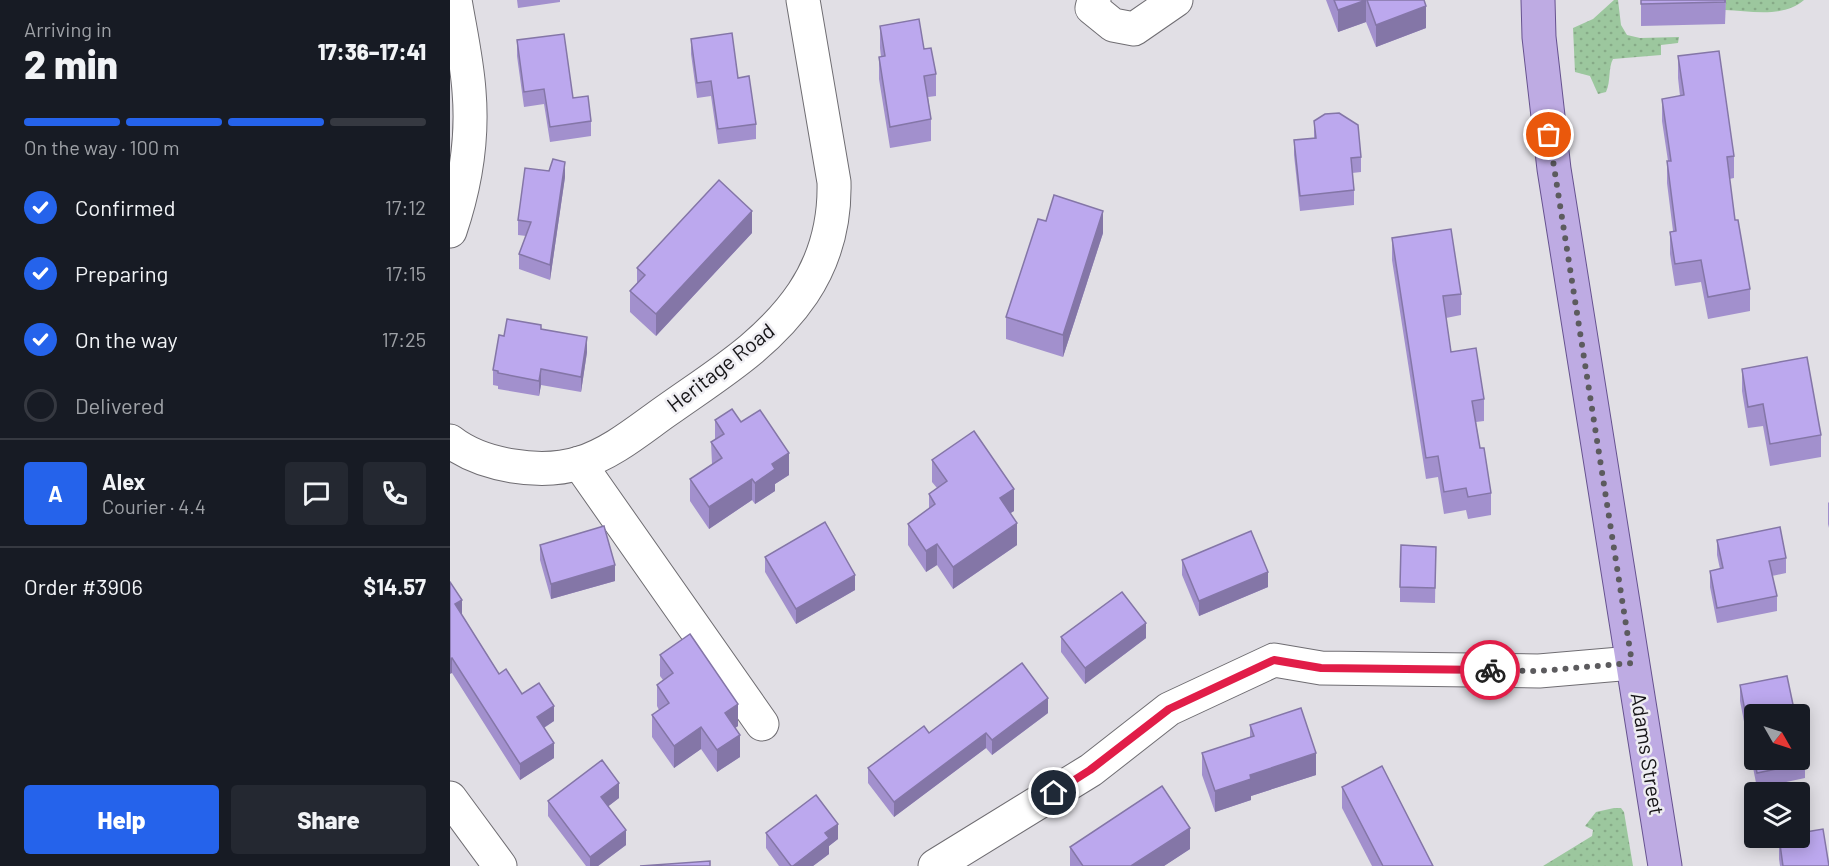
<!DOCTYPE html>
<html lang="en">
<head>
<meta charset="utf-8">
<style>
	:root { --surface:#171b24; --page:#242831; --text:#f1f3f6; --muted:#9ea1a6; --line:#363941; --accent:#2563eb }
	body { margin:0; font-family:Barlow,sans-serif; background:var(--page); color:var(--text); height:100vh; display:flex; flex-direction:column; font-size:22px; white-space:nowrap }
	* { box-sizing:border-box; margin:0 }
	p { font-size:20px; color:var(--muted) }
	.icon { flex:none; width:33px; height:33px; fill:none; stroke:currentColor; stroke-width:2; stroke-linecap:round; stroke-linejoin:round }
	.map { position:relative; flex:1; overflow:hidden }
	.drawer { display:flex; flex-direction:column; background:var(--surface); width:450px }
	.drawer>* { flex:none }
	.needle { width:39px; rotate:129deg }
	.tools { position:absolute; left:1294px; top:704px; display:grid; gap:12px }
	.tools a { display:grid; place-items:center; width:66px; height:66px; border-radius:6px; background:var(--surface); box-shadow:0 3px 15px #0003; font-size:30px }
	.pin { position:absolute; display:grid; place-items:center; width:51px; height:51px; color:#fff; margin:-26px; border:3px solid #fff; border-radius:50%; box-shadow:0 2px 6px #0007 }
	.courier { position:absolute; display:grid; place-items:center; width:60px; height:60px; margin:-30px; border:4px solid #e11d48; border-radius:50%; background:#fff; color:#222; box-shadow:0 2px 8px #0007 }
	.head em { font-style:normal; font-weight:800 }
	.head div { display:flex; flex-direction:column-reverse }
	.head { display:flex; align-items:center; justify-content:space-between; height:102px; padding:0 24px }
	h1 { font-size:39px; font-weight:800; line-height:45px }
	.bar { display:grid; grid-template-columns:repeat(4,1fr); gap:9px 6px; align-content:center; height:72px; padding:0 24px }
	.bar i { height:8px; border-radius:4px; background:var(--line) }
	.bar .on { background:var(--accent) }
	.bar p { grid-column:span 4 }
	.line { display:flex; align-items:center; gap:15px; padding:0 24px; border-top:2px solid var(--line) }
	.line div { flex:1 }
	.round { display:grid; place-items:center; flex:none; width:63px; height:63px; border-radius:6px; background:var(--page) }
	ol { padding:0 24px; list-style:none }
	li { display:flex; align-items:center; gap:18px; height:66px }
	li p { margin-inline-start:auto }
	li .icon { padding:6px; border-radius:50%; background:var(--accent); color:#fff; stroke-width:4 }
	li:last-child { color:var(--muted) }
	li i { width:33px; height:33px; border:3px solid var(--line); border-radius:50% }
	.cta { display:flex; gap:12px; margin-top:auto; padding:12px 24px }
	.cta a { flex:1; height:69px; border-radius:6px; background:var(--accent); color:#fff; font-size:24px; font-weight:800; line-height:69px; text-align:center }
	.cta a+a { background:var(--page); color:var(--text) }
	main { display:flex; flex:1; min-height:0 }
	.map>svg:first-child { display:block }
	.grass { fill:url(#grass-dots) }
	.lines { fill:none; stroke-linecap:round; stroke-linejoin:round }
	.minor-casing { stroke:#6f6d72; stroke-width:35 }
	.major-casing { stroke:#66528f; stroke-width:35 }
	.minor { stroke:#fff; stroke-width:33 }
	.major { stroke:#beabe3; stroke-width:33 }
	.wall { fill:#a290cd }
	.shaded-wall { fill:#8476a7 }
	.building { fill:#bca8ee; stroke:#8476a7; stroke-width:1.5 }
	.done { stroke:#5c5b5e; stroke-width:6; stroke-dasharray:0 10.8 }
	.route { stroke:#e11d48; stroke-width:8 }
	.labels { text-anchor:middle; stroke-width:5; stroke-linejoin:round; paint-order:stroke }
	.street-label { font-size:21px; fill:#151416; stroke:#eeedf2 }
</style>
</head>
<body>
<main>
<section class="drawer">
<div class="head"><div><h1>2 min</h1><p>Arriving in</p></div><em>17:36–17:41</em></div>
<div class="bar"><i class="on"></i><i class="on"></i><i class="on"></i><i></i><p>On the way · 100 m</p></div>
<ol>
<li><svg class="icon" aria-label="check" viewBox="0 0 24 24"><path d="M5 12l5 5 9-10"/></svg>Confirmed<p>17:12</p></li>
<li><svg class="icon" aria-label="check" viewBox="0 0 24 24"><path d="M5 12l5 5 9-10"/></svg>Preparing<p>17:15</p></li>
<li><svg class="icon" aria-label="check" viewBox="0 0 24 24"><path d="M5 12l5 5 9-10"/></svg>On the way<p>17:25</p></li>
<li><i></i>Delivered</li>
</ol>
<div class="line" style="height:108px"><b class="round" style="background:var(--accent);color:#fff">A</b><div><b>Alex</b><p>Courier · 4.4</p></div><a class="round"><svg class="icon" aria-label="chat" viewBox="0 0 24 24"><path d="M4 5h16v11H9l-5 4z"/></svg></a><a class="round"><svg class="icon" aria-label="phone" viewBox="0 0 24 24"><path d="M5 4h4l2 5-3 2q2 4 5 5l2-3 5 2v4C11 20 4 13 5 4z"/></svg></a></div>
<div class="line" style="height:78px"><div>Order #3906</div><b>$14.57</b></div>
<div class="cta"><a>Help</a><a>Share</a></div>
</section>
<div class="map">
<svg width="1379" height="866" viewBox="0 0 1379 866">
	<defs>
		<pattern id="grass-dots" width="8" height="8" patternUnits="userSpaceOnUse" patternTransform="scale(1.5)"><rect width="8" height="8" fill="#9cc79e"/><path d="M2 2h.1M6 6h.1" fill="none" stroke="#86aa87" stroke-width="1.8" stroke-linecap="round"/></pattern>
	</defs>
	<rect width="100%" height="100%" fill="#e1dfe5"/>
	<g class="grass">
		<path d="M1164,0H1168L1171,25L1177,35L1190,38L1229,37L1228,43L1211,45V55L1163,59C1158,68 1161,81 1156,92L1148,94L1140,76L1125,72L1123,28L1143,19Z"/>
		<path d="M1276,0H1354C1334,18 1301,11 1275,10Z"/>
		<path d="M1164,808H1171L1174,812L1183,866H1093L1142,836L1143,830L1135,826L1146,812Z"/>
	</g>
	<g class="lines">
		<g class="minor-casing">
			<g id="minor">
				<path d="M644,0L642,8L663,25L684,29L726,0"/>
				<path d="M0,231C15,187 23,138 19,91C17,61 10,30 5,0"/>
				<path d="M0,441C32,466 91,475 130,463C162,453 189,430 216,411C265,376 318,345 353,293C375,260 385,222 384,182L353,0"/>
				<path d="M129,463L312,724"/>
				<path d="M0,798L50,866"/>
				<path d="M485,866L641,770L719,709L824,660L871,668L1089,671L1182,663"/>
			</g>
		</g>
		<g class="major-casing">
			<path id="major" d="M1088,0L1089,37L1104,169L1215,866"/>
		</g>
		<use href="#minor" class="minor"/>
		<use href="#major" class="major"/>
	</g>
	<g class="wall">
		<path d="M67,0H110V2L68,8Z"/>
		<path d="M876,0H974L976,28L926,47L916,22L888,32Z"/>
		<path d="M1191,0H1276L1275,24L1191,26Z"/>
		<path d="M430,26L474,49L486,74V96L478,97L481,119V141L440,148L429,79V57H431L430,48Z"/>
		<path d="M241,39L288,78L306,124V139L268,144L261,96L247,98L241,54Z"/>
		<path d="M67,40L123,98L141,121V136L100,142L94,104L74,107L67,56Z"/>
		<path d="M1228,56L1284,156V178L1279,179L1285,220L1300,289V311L1258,319L1251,282L1225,286L1220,254V232L1223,231L1217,183V161H1218L1212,121V99L1230,96L1228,78Z"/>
		<path d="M864,121L911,157V172L902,173L904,190V205L850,211L844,155V140L864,138Z"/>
		<path d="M115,177L100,280L69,269V254L76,236L68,235V220Z"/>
		<path d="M596,221L653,233L613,357L556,339V317Z"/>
		<path d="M302,233L206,336L180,312V291L187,283V268Z"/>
		<path d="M942,238L1011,294V315L996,318L1001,352L1034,399V421L1026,422L1030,448L1041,493V515L1018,519L1016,510L994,514L988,477L976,479L942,260Z"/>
		<path d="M91,329L137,352L131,392L91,385L89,396L48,389V386L43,385V370L54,336Z"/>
		<path d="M1292,369L1371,435V457L1320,466L1313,426L1298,428L1292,391Z"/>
		<path d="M265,420L291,422L339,475L325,484V491L305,504L302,500L259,529L240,501V479L262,464L261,442L265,440Z"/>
		<path d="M482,460L564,511L560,513L567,545L503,589L487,565L476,572L458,545V524L479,509V494L487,488L482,482Z"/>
		<path d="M1379,502V528L1378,524V503Z"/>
		<path d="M1267,540L1336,558V573L1322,576L1327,596V611L1267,623L1260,587V571L1270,569L1267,555Z"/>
		<path d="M90,545L165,581L101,599L90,560Z"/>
		<path d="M986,547L985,603L950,602V587Z"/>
		<path d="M315,557L405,590L346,624L315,572Z"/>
		<path d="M732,560L818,587L749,616L732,575Z"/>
		<path d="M0,582L12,615L49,674L104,721L94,728L104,758L70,780L2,673Z"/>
		<path d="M611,637L696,638L635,684L611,652Z"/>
		<path d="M210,655L288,726L285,728L290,757L267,772L251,749L224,768L202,737V715L209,710L207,706V685L213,680L210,676Z"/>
		<path d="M1290,685L1355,763V778L1307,788L1290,701Z"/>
		<path d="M598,713L542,755L536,748L444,817L418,783V768L479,733Z"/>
		<path d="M800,725L866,775L801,796V800L765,812L752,775V753L800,737Z"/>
		<path d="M892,787L983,866H922L892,808Z"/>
		<path d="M169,798L158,806L176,845L148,866H136L98,816V801Z"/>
		<path d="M316,833L388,839L379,846V854L363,866H329L316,848Z"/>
		<path d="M1329,837L1378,862L1379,866H1330L1329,859Z"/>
		<path d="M620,847L740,849L714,866H620Z"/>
	</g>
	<g class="shaded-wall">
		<path d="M916,0V22L888,32V10Z"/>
		<path d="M976,6V28L926,47V25Z"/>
		<path d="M115,162V177L100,280V265Z"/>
		<path d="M302,211V233L206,336V314Z"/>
		<path d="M653,211V233L613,357V335Z"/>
		<path d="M137,337V352L131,392V377Z"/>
		<path d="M91,369V385L89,396V381Z"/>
		<path d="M339,453V475L325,484V491L305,504V483L322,464Z"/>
		<path d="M302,479V500L259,529V507Z"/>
		<path d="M564,489V511L550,520V498Z"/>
		<path d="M567,523V545L503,589V567Z"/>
		<path d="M487,544V565L476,572V551Z"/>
		<path d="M165,565V581L101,599V584Z"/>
		<path d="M818,572V587L749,616V601Z"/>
		<path d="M405,575V590L346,624V609Z"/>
		<path d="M12,600V615L5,604Z"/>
		<path d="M696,623V638L635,684V668Z"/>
		<path d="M2,658V673L0,674V659Z"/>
		<path d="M598,698V713L542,755V740Z"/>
		<path d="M288,704V726L275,735V713Z"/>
		<path d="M104,706V721L87,732V717Z"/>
		<path d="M251,727V749L224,768V746Z"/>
		<path d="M536,733V748L444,817V802Z"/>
		<path d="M290,735V757L267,772V750Z"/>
		<path d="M104,743V758L70,780V764Z"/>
		<path d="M866,753V775L801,796V800L765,812V791L800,775Z"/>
		<path d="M169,783V798L151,812V797Z"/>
		<path d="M388,824V839L379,846V854L363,866H343L375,833Z"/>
		<path d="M740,828V849L714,866H681Z"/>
		<path d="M176,830V845L148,866H140V857Z"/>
	</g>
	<g class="building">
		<path d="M884,0H916L888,10Z"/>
		<path d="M917,0H974L976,6L926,25Z"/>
		<path d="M1191,0H1275V2L1191,4Z"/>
		<path d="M469,19L474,49L481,48L486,74L474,76L481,119L440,127L429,57L435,56L430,26Z"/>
		<path d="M282,33L288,78L299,76L306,124L268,129L261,81L247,83L241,39Z"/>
		<path d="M114,34L123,98L138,96L141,121L100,127L94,89L74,92L67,40Z"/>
		<path d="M1269,51L1284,156L1277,157L1285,220H1288L1300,289L1258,297L1251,260L1225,264L1220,232L1226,231L1217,161H1221L1212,99L1234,95L1228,56Z"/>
		<path d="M889,113L908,125L911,157L901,158L904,190L850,196L844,140L866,138L864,121L875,114Z"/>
		<path d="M103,159L115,162L100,265L69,254L81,222L68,220L75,168L99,171Z"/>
		<path d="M269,180L302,211L206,314L180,291L195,275L187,268Z"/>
		<path d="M604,195L653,211L613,335L556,317L588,219L596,221Z"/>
		<path d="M1001,229L1011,294L993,296L1001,352L1026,348L1034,399L1022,401L1030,448H1034L1041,493L1018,497L1016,488L994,492L988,456L976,458L942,238Z"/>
		<path d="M57,319L91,325V329L137,337L131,377L91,369L89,381L48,373V371L43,370L49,335L54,336Z"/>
		<path d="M1357,357L1371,435L1320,444L1313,404L1298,407L1292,369Z"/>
		<path d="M282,409L291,422L310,410L339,453L322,464L325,469L305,483L302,479L259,507L240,479L272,458L261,442L274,434L265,420Z"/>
		<path d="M524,431L564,489L550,498L567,523L503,567L487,544L476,551L458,524L485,504L479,494L497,481L482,460Z"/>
		<path d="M375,522L405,575L346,609L315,557Z"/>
		<path d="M154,526L165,565L101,584L90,545Z"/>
		<path d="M1330,527L1336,558L1319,561L1327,596L1267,608L1260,571L1273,568L1267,540Z"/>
		<path d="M801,531L818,572L749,601L732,560Z"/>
		<path d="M951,545L986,547L985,588L950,587Z"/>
		<path d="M0,582L12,600L5,604L49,674L56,669L72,694L89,683L104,706L87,717L104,743L70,764L2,658L0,659Z"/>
		<path d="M672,592L696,623L635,668L611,637Z"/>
		<path d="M240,634L288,704L275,713L290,735L267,750L251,727L224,746L202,715L219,703L207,685L223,673L210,655Z"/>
		<path d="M572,663L598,698L542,740L536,733L444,802L418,768L474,726L479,733Z"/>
		<path d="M1337,676L1345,714H1305V759H1350V740L1355,763L1307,773L1290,685Z"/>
		<path d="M851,708L866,753L800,775L801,779L765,791L752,753L804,736L800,725Z"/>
		<path d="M152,760L169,783L151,797L176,830L140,857L98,801Z"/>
		<path d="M932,766L983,866H933L892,787Z"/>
		<path d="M712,786L740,828L681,866H633L620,847Z"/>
		<path d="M366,795L388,824L375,833L379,838L343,866H341L316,833Z"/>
		<path d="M1373,829L1379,866H1333L1329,837H1350V833Z"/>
		<path d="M260,861V866H190Z"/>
	</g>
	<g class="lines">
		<path class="done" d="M1040,670L1089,671L1182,663L1099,135"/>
		<path class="route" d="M604,793L640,770L719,709L824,660L871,668L1040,670"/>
	</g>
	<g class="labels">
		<g class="street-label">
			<text transform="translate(271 368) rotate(-38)" y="7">Heritage Road</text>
			<text transform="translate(1197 754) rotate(81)" y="7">Adams Street</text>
		</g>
	</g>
</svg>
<div class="tools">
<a><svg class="needle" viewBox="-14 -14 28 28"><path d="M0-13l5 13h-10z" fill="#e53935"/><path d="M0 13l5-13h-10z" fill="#9ea1a6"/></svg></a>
<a><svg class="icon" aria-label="layers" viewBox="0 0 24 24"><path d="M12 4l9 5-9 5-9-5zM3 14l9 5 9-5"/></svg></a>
</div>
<div class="pin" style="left:1099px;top:135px;background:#ea580c"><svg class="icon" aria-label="bag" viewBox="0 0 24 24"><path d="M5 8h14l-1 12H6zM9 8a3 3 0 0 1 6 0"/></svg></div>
<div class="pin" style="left:604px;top:793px;background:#1f2937"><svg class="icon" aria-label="home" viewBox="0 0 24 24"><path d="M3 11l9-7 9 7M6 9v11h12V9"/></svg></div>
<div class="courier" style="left:1040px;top:670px"><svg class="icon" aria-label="bike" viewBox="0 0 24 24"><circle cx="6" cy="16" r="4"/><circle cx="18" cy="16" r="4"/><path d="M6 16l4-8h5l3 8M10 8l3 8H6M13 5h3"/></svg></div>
</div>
</main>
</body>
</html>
